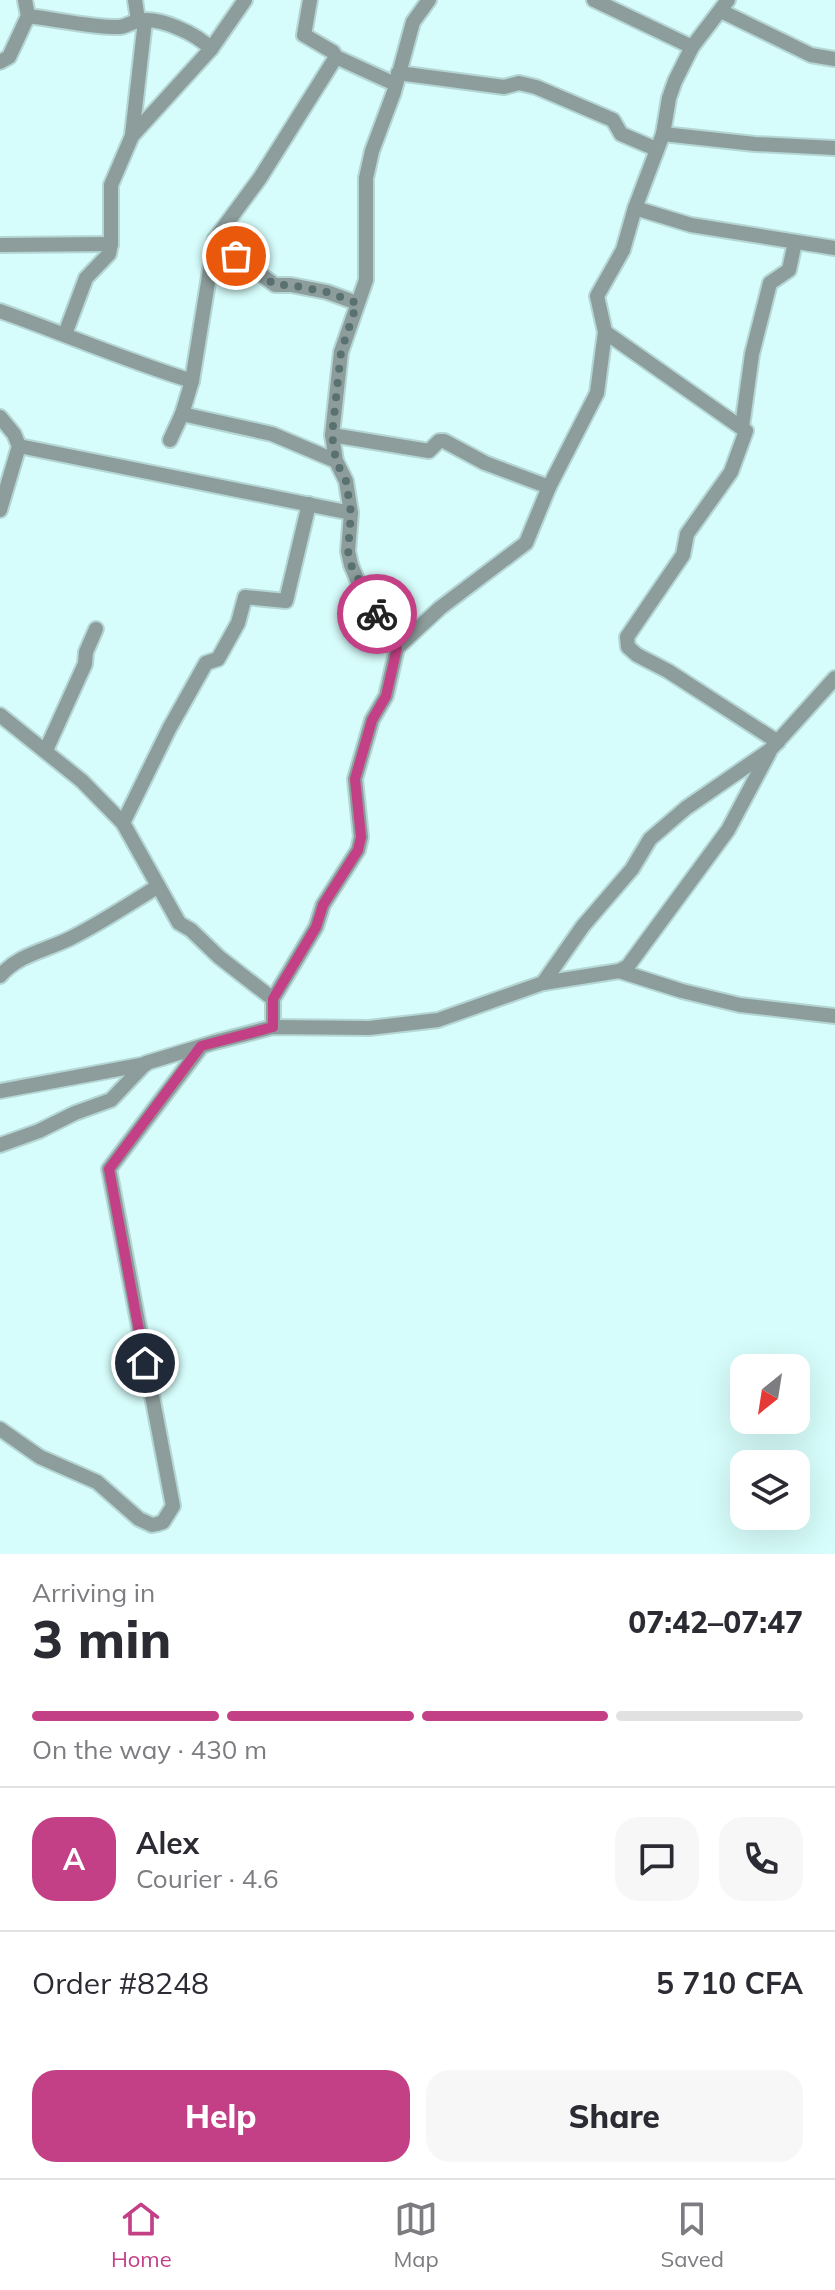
<!DOCTYPE html>
<html lang="en">
<head>
<meta charset="utf-8">
<style>
	:root { --surface:#fff; --page:#f7f7f7; --text:#2b2b33; --muted:#7c7c81; --line:#e1e1e2; --accent:#c44086 }
	body { margin:0; font-family:Mulish,sans-serif; background:var(--page); color:var(--text); height:100vh; display:flex; flex-direction:column; font-size:30px; white-space:nowrap }
	* { box-sizing:border-box; margin:0 }
	p { font-size:26px; color:var(--muted) }
	.icon { flex:none; width:44px; height:44px; fill:none; stroke:currentColor; stroke-width:2; stroke-linecap:round; stroke-linejoin:round }
	.map { position:relative; height:1554px; overflow:hidden }
	.sheet { display:flex; flex-direction:column; background:var(--surface); flex:1 }
	.sheet>* { flex:none }
	.needle { width:52px; rotate:210deg }
	.buttons { position:absolute; left:730px; top:1354px; display:grid; gap:16px }
	.buttons a { display:grid; place-items:center; width:80px; height:80px; border-radius:16px; background:var(--surface); box-shadow:0 8px 32px #0002; font-size:40px }
	.pin { position:absolute; display:grid; place-items:center; width:68px; height:68px; color:#fff; margin:-34px; border:4px solid #fff; border-radius:50%; box-shadow:0 2px 8px #0007 }
	.courier { position:absolute; display:grid; place-items:center; width:80px; height:80px; margin:-40px; border:6px solid #c44086; border-radius:50%; background:#fff; color:#222; box-shadow:0 2px 10px #0007 }
	.head em { font-style:normal; font-weight:800 }
	.head div { display:flex; flex-direction:column-reverse }
	.head { display:flex; align-items:center; justify-content:space-between; height:136px; padding:0 32px }
	h1 { font-size:52px; font-weight:800; line-height:60px }
	.bar { display:grid; grid-template-columns:repeat(4,1fr); gap:12px 8px; align-content:center; height:96px; padding:0 32px }
	.bar i { height:10px; border-radius:6px; background:var(--line) }
	.bar .selected { background:var(--accent) }
	.bar p { grid-column:span 4 }
	.line { display:flex; align-items:center; gap:20px; padding:0 32px; border-top:2px solid var(--line) }
	.line div { flex:1 }
	.round { display:grid; place-items:center; flex:none; width:84px; height:84px; border-radius:24px; background:var(--page) }
	.button { display:flex; gap:16px; margin-top:auto; padding:16px 32px }
	.button a { flex:1; height:92px; border-radius:24px; background:var(--accent); color:#fff; font-size:32px; font-weight:800; line-height:92px; text-align:center }
	.button a+a { background:var(--page); color:var(--text) }
	.tabs { display:flex; justify-content:space-around; align-items:center; height:112px; border-top:2px solid var(--line); background:var(--surface); font-size:22px; color:var(--muted) }
	.tabs a { display:grid; justify-items:center; gap:4px }
	.tabs .selected { color:var(--accent) }
	.map>svg:first-child { display:block }
	.lines { fill:none; stroke-linecap:round; stroke-linejoin:round }
	.minor-casing { stroke:#b4d6d5; stroke-width:18 }
	.minor { stroke:#8d9d9c; stroke-width:14 }
	.done { stroke:#5a7171; stroke-width:8; stroke-dasharray:0 14.4 }
	.route { stroke:#c44086; stroke-width:10 }
</style>
</head>
<body>
<div class="map">
<svg width="835" height="1554" viewBox="0 0 835 1554">
	<rect width="100%" height="100%" fill="#d6fdfb"/>
	<g class="lines">
		<g class="minor-casing">
			<g id="minor">
				<path d="M135,0L138,20"/>
				<path d="M310,0L304,35L333,52L336,57L395,84"/>
				<path d="M594,0L692,47"/>
				<path d="M721,11L811,55L835,59"/>
				<path d="M28,16C54,19 96,28 120,27C127,26 132,22 138,21C159,16 197,34 211,49"/>
				<path d="M0,62L9,57L28,16L25,0"/>
				<path d="M398,73L504,87L519,83L536,87L613,120L621,134L656,149"/>
				<path d="M663,134L755,144L835,148"/>
				<path d="M132,135L145,21"/>
				<path d="M635,208L691,225L835,248"/>
				<path d="M0,245L111,244"/>
				<path d="M214,247L236,256L275,285H291L327,292L357,303"/>
				<path d="M0,311C65,334 127,361 192,381"/>
				<path d="M605,332L746,431L731,472L687,534L683,555L627,637L628,647L637,655L668,671L778,742"/>
				<path d="M65,334L86,278L109,254L111,244V185L132,136L211,49L245,0"/>
				<path d="M182,414L272,434L336,461"/>
				<path d="M0,417L14,434L19,446L0,510"/>
				<path d="M742,427L752,354L770,283L789,270L795,242"/>
				<path d="M332,435L429,451L439,441H444L485,463L549,487"/>
				<path d="M170,440L182,414L192,381L215,239L260,178L336,57"/>
				<path d="M19,446L351,513"/>
				<path d="M397,648L440,608L526,543L549,487L597,393L605,332L597,296L623,250L635,208L663,134L669,98L675,81L692,47L728,0"/>
				<path d="M0,715L82,781L123,823L179,923L191,930L219,957L273,999V1027"/>
				<path d="M46,750L85,664L86,652L96,629"/>
				<path d="M123,823L169,729L206,663L218,659L238,623L245,597L286,601L309,504"/>
				<path d="M619,971L682,991L740,1005L835,1016"/>
				<path d="M0,976C19,954 45,951 71,938C101,923 129,904 157,887"/>
				<path d="M543,983L619,971L628,966L728,830L769,753"/>
				<path d="M273,999L316,927L323,905L358,850L361,837L355,779L372,720L386,696L397,648L359,584L351,565L348,551L351,513L346,481L336,461L332,435L341,352L366,280V178L372,151L394,92L413,22L429,0"/>
				<path d="M0,1091L146,1064"/>
				<path d="M0,1145L39,1131L75,1113L111,1100L146,1063L215,1042L273,1027L369,1028L438,1020L543,983L583,926L632,869L650,839L686,808L770,750L835,678"/>
				<path d="M0,1429L40,1457L97,1482L139,1519L152,1525L157,1524L163,1522L173,1506L109,1169L201,1047"/>
			</g>
		</g>
		<use href="#minor" class="minor"/>
	</g>
	<g class="lines">
		<path class="done" d="M236,256L275,285H291L327,292L357,303L341,352L332,435L336,461L346,481L351,513L348,551L351,565L377,614"/>
		<path class="route" d="M145,1363L109,1169L201,1046L273,1027V999L316,927L323,905L358,850L361,837L355,779L372,720L386,696L397,648L377,614"/>
	</g>
</svg>
<div class="buttons">
<a><svg class="needle" viewBox="-14 -14 28 28"><path d="M0-13l5 13h-10z" fill="#e53935"/><path d="M0 13l5-13h-10z" fill="#7c7c81"/></svg></a>
<a><svg class="icon" aria-label="layers" viewBox="0 0 24 24"><path d="M12 4l9 5-9 5-9-5zM3 14l9 5 9-5"/></svg></a>
</div>
<div class="pin" style="left:236px;top:256px;background:#ea580c"><svg class="icon" aria-label="bag" viewBox="0 0 24 24"><path d="M5 8h14l-1 12H6zM9 8a3 3 0 0 1 6 0"/></svg></div>
<div class="pin" style="left:145px;top:1363px;background:#1f2937"><svg class="icon" aria-label="home" viewBox="0 0 24 24"><path d="M3 11l9-7 9 7M6 9v11h12V9"/></svg></div>
<div class="courier" style="left:377px;top:614px"><svg class="icon" aria-label="bike" viewBox="0 0 24 24"><circle cx="6" cy="16" r="4"/><circle cx="18" cy="16" r="4"/><path d="M6 16l4-8h5l3 8M10 8l3 8H6M13 5h3"/></svg></div>
</div>
<section class="sheet">
<div class="head"><div><h1>3 min</h1><p>Arriving in</p></div><em>07:42–07:47</em></div>
<div class="bar"><i class="selected"></i><i class="selected"></i><i class="selected"></i><i></i><p>On the way · 430 m</p></div>
<div class="line" style="height:144px"><b class="round" style="background:var(--accent);color:#fff">A</b><div><b>Alex</b><p>Courier · 4.6</p></div><a class="round"><svg class="icon" aria-label="chat" viewBox="0 0 24 24"><path d="M4 5h16v11H9l-5 4z"/></svg></a><a class="round"><svg class="icon" aria-label="phone" viewBox="0 0 24 24"><path d="M5 4h4l2 5-3 2q2 4 5 5l2-3 5 2v4C11 20 4 13 5 4z"/></svg></a></div>
<div class="line" style="height:104px"><div>Order #8248</div><b>5 710 CFA</b></div>
<div class="button"><a>Help</a><a>Share</a></div>
</section>
<nav class="tabs">
<a class="selected"><svg class="icon" aria-label="home" viewBox="0 0 24 24"><path d="M3 11l9-7 9 7M6 9v11h12V9"/></svg>Home</a>
<a><svg class="icon" aria-label="map" viewBox="0 0 24 24"><path d="M3 6l6-2 6 2 6-2v14l-6 2-6-2-6 2zM9 4v14M15 6v14"/></svg>Map</a>
<a><svg class="icon" aria-label="saved" viewBox="0 0 24 24"><path d="M7 4h10v16l-5-4-5 4z"/></svg>Saved</a>
</nav>
</body>
</html>
